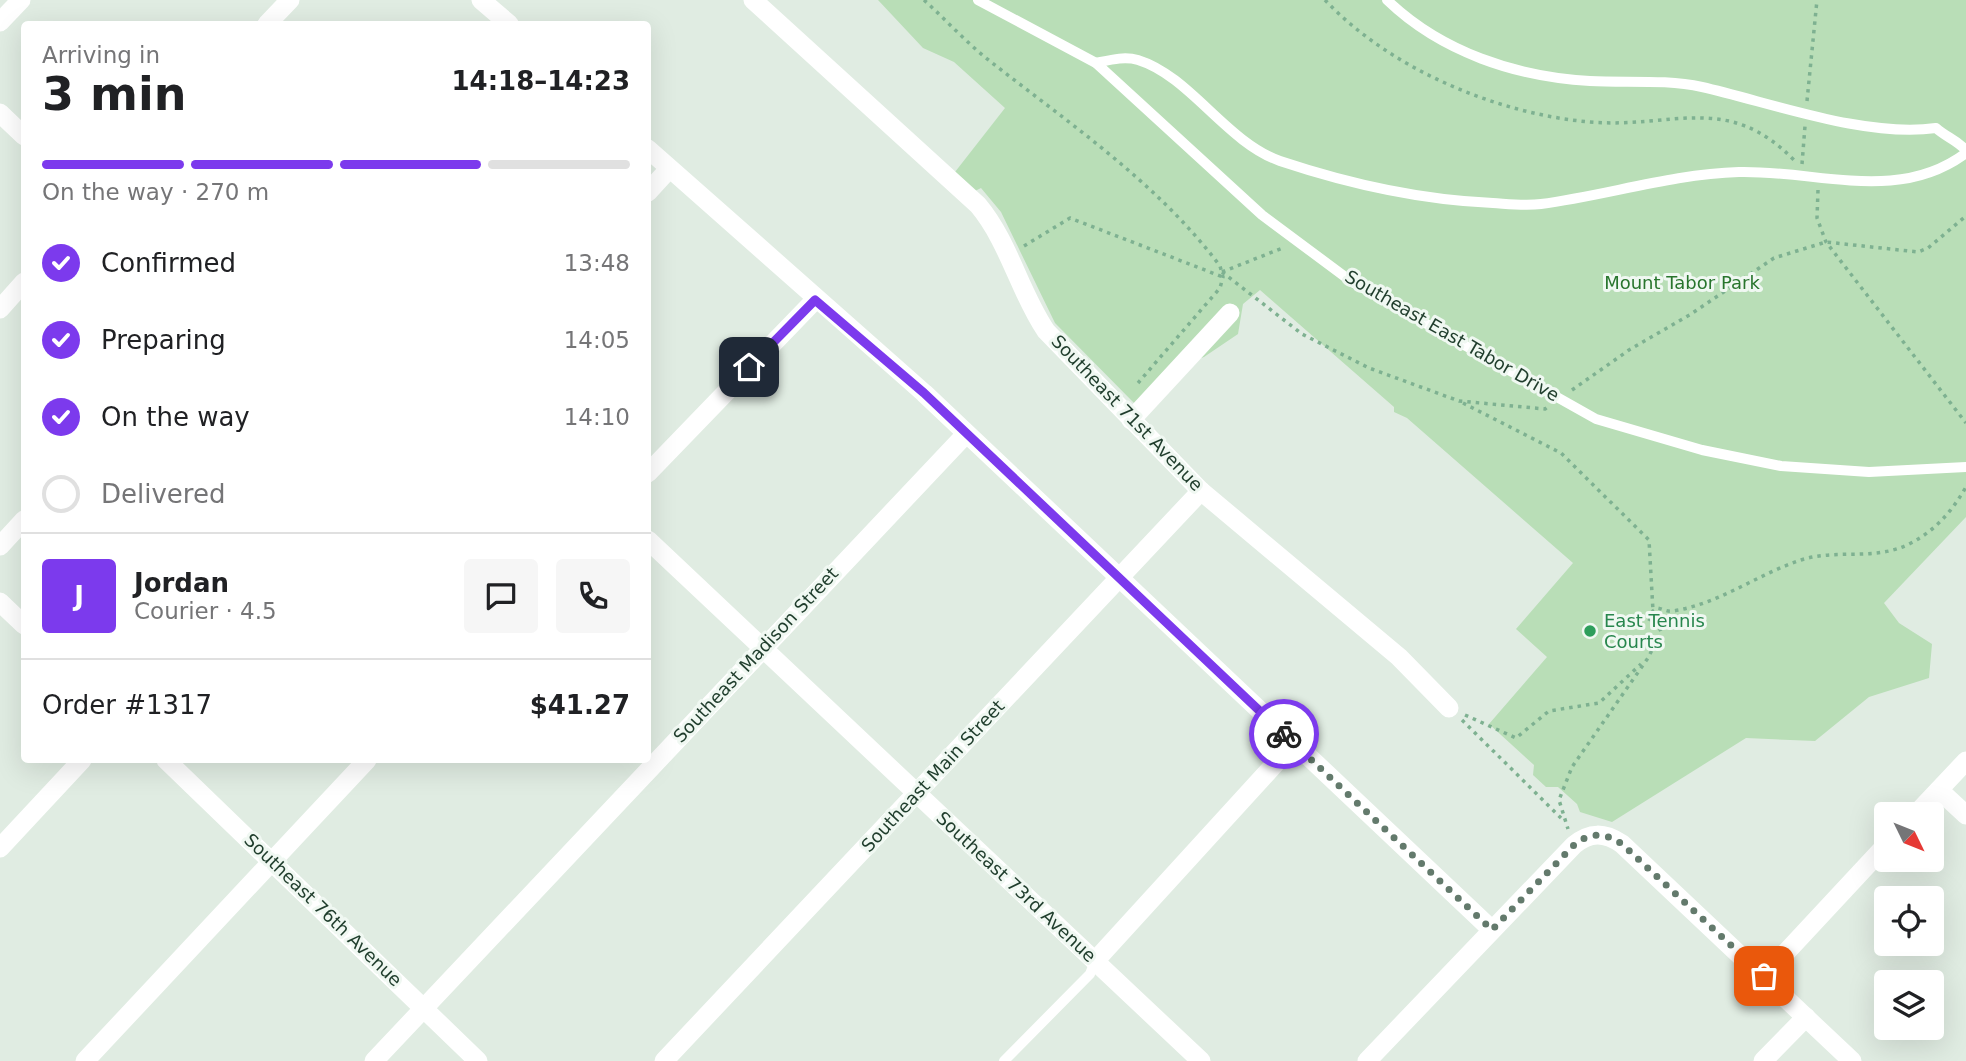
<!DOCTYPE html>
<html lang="en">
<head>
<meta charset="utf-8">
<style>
	:root { --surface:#fff; --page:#f6f6f6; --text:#202124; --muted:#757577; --line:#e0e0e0; --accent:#7c3aed }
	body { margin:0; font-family:"DejaVu Sans",sans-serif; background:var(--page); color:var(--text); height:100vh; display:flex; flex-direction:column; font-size:26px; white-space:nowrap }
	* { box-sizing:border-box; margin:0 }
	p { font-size:23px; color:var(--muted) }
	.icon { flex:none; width:38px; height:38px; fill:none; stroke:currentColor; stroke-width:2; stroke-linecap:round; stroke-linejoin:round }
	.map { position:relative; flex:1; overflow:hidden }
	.details { position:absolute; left:21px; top:21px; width:630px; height:742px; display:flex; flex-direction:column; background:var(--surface); border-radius:7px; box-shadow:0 7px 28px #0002 }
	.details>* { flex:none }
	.needle { width:46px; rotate:133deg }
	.controls { position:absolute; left:1874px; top:802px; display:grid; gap:14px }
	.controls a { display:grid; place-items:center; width:70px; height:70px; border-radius:7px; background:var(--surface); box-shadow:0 7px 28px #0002; font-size:35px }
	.pin { position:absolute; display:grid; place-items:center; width:60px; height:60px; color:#fff; margin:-30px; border-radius:14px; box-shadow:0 4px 10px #0006 }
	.courier { position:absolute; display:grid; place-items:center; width:70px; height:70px; margin:-35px; border:5px solid #7c3aed; border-radius:50%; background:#fff; color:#222; box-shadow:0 2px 9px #0007 }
	.head em { font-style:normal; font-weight:800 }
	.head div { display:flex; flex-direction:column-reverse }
	.head { display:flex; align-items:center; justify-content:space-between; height:119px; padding:0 21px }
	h1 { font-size:46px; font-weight:800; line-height:52px }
	.bar { display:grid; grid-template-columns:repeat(4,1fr); gap:10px 7px; align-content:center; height:84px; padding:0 21px }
	.bar i { height:9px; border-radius:5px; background:var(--line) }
	.bar .on { background:var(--accent) }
	.bar p { grid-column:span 4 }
	.line { display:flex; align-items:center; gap:18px; padding:0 21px; border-top:2px solid var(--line) }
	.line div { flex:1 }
	.round { display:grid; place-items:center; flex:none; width:74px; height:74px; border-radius:7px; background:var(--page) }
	ol { padding:0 21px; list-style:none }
	li { display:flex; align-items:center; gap:21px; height:77px }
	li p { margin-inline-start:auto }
	li .icon { padding:7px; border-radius:50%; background:var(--accent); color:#fff; stroke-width:4 }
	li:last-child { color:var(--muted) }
	li i { width:38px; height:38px; border:4px solid var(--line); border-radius:50% }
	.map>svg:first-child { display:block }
	.green { fill:#b9deb7 }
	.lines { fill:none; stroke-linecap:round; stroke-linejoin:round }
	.path { stroke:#7eb191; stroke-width:3.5; stroke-dasharray:3.5 5; stroke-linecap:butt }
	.service { stroke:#fff; stroke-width:10 }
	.minor { stroke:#fff; stroke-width:19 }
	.done { stroke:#637a6c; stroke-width:7; stroke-dasharray:0 12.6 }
	.route { stroke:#7c3aed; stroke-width:9 }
	.leisure-dot { fill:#2e9e5b; stroke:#f0f8f2; stroke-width:2.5 }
	.labels { text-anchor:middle; stroke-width:6; stroke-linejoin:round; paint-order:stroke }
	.park-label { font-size:18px; fill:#28752d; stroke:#f0f8f2 }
	.street-label { font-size:18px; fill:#1f3d2c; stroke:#f0f8f2 }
	.leisure-label { font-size:18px; fill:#27864d; stroke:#f0f8f2; text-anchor:start }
</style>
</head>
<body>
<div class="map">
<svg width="1966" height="1061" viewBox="0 0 1966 1061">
	<rect width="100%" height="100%" fill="#e0ece2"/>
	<path class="green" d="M878,0H1966V517L1884,603L1899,623L1932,644L1929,678L1869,697L1815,741L1746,738L1612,822L1580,812L1577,804L1558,787H1546L1533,775L1534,765L1489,724L1547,657L1516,629L1573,563L1407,418L1394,412V407L1260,290L1243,304L1238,334L1204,357L1163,372L1135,404L1055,323L1001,212L981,188L975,191L955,172L1005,108L954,62L923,48Z"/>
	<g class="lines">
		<g class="path">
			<path d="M924,0C945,19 964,40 986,58C1067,122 1157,182 1220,266L1223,277L1220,288L1138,383"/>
			<path d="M1325,0C1390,69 1497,114 1590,122C1673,129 1727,91 1795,161"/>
			<path d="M1807,101L1817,0"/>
			<path d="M1802,164L1805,126"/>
			<path d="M1818,190L1817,218L1826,242L1966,423"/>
			<path d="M1024,246L1070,218L1223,277"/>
			<path d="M1222,272L1302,334L1369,368L1459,401L1545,409L1549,406"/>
			<path d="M1222,272L1285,247"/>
			<path d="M1572,390L1629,350L1691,314L1774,258L1826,242L1918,252L1928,248L1966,216"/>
			<path d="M1463,403L1561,453L1649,540L1653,611L1661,632L1648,658L1572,767L1559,800L1568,829"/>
			<path d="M1649,621L1653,611L1658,608C1663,609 1667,612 1673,611C1719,604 1758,574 1801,560C1838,548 1875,562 1911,543C1936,530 1952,511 1966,487"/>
			<path d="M1465,715L1516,738L1549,711L1599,703L1641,664"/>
			<path d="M1462,720L1561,818"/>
		</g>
		<g class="service">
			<path d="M978,0L1096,63L1262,215L1352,282L1596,419L1702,450L1781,466L1869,472L1966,467"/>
			<path d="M1387,0C1441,52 1516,77 1590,81C1627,83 1665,79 1702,87C1772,103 1866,138 1936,128C1946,137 1955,139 1966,150"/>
			<path d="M1096,63C1110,60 1124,56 1138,60C1190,76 1226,142 1280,161C1349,184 1421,200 1493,203C1509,204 1525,206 1541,204C1608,195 1672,174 1739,172C1817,170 1898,204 1966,153"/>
			<path d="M1004,1061L1090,974L1095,961"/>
		</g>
		<g class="minor">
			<path d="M481,0L509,24"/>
			<path d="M753,0L978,205C1009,242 1019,291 1046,331L1201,491L1399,657L1449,708"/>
			<path d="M0,22L21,0"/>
			<path d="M267,24L290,0"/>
			<path d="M0,113L24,136"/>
			<path d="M648,149L924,393L1492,930"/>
			<path d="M648,192L669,169"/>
			<path d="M0,309L24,282"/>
			<path d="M1131,420L1230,313"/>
			<path d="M648,473L815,300"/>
			<path d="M648,540L1201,1061"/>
			<path d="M0,546L24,520"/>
			<path d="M0,602L24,625"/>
			<path d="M166,760L478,1061"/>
			<path d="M1939,790L1966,815"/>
			<path d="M1916,814L1966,761"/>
			<path d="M0,848L82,760"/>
			<path d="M1095,961L1294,743"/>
			<path d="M1764,976L1886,845"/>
			<path d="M85,1061L367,760"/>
			<path d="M374,1061L966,434"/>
			<path d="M664,1061L1201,491"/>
			<path d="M1367,1061L1574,845C1590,832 1604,832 1622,844L1852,1061"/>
			<path d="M1763,1061L1806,1017"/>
		</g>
	</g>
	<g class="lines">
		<path class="done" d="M1284,734L1492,930L1574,845C1590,832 1604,832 1622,844L1764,976"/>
		<path class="route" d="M749,367L815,300L924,393L1284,734"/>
	</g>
	<circle class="leisure-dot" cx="1590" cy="631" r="7"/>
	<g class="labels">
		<g class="park-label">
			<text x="1682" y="289">Mount Tabor Park</text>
		</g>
		<g class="street-label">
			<text transform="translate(1452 336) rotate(30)" y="6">Southeast East Tabor Drive</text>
			<text transform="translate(1127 413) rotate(46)" y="6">Southeast 71st Avenue</text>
			<text transform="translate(756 655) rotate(-47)" y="6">Southeast Madison Street</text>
			<text transform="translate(933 776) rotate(-47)" y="6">Southeast Main Street</text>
			<text transform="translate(1016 887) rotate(43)" y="6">Southeast 73rd Avenue</text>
			<text transform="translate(323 910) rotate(44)" y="6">Southeast 76th Avenue</text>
		</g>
		<g class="leisure-label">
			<text x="1604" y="627">East Tennis<tspan x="1604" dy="21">Courts</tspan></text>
		</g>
	</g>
</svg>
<div class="controls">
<a><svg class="needle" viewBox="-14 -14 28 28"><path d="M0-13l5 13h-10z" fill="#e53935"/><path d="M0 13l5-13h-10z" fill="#757577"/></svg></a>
<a><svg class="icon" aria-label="locate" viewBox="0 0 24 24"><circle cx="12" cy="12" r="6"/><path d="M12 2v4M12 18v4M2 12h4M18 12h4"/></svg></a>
<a><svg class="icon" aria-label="layers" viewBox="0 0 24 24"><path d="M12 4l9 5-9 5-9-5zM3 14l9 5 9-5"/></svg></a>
</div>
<div class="pin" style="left:1764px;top:976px;background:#ea580c"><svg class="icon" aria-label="bag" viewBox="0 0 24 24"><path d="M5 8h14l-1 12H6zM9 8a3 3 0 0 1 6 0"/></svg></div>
<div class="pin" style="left:749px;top:367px;background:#1f2937"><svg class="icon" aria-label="home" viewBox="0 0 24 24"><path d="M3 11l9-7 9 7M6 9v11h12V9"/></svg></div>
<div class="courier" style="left:1284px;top:734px"><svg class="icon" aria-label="bike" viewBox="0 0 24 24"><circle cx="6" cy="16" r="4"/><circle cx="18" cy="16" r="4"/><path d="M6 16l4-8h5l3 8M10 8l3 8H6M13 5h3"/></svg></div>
<section class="details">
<div class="head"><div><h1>3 min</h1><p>Arriving in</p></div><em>14:18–14:23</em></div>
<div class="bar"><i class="on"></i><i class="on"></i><i class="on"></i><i></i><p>On the way · 270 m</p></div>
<ol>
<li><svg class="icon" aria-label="check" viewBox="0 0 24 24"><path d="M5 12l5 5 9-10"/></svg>Confirmed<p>13:48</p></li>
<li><svg class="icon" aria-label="check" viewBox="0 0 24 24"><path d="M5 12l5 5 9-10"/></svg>Preparing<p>14:05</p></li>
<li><svg class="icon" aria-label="check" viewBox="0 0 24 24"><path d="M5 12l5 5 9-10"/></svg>On the way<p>14:10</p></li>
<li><i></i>Delivered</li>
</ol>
<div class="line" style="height:126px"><b class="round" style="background:var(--accent);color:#fff">J</b><div><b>Jordan</b><p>Courier · 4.5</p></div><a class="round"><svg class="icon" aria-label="chat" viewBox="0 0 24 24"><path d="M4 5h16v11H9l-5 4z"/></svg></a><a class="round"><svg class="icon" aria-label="phone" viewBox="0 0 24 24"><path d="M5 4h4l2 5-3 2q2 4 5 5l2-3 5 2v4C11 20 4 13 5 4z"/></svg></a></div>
<div class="line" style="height:91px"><div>Order #1317</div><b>$41.27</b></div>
</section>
</div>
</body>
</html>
